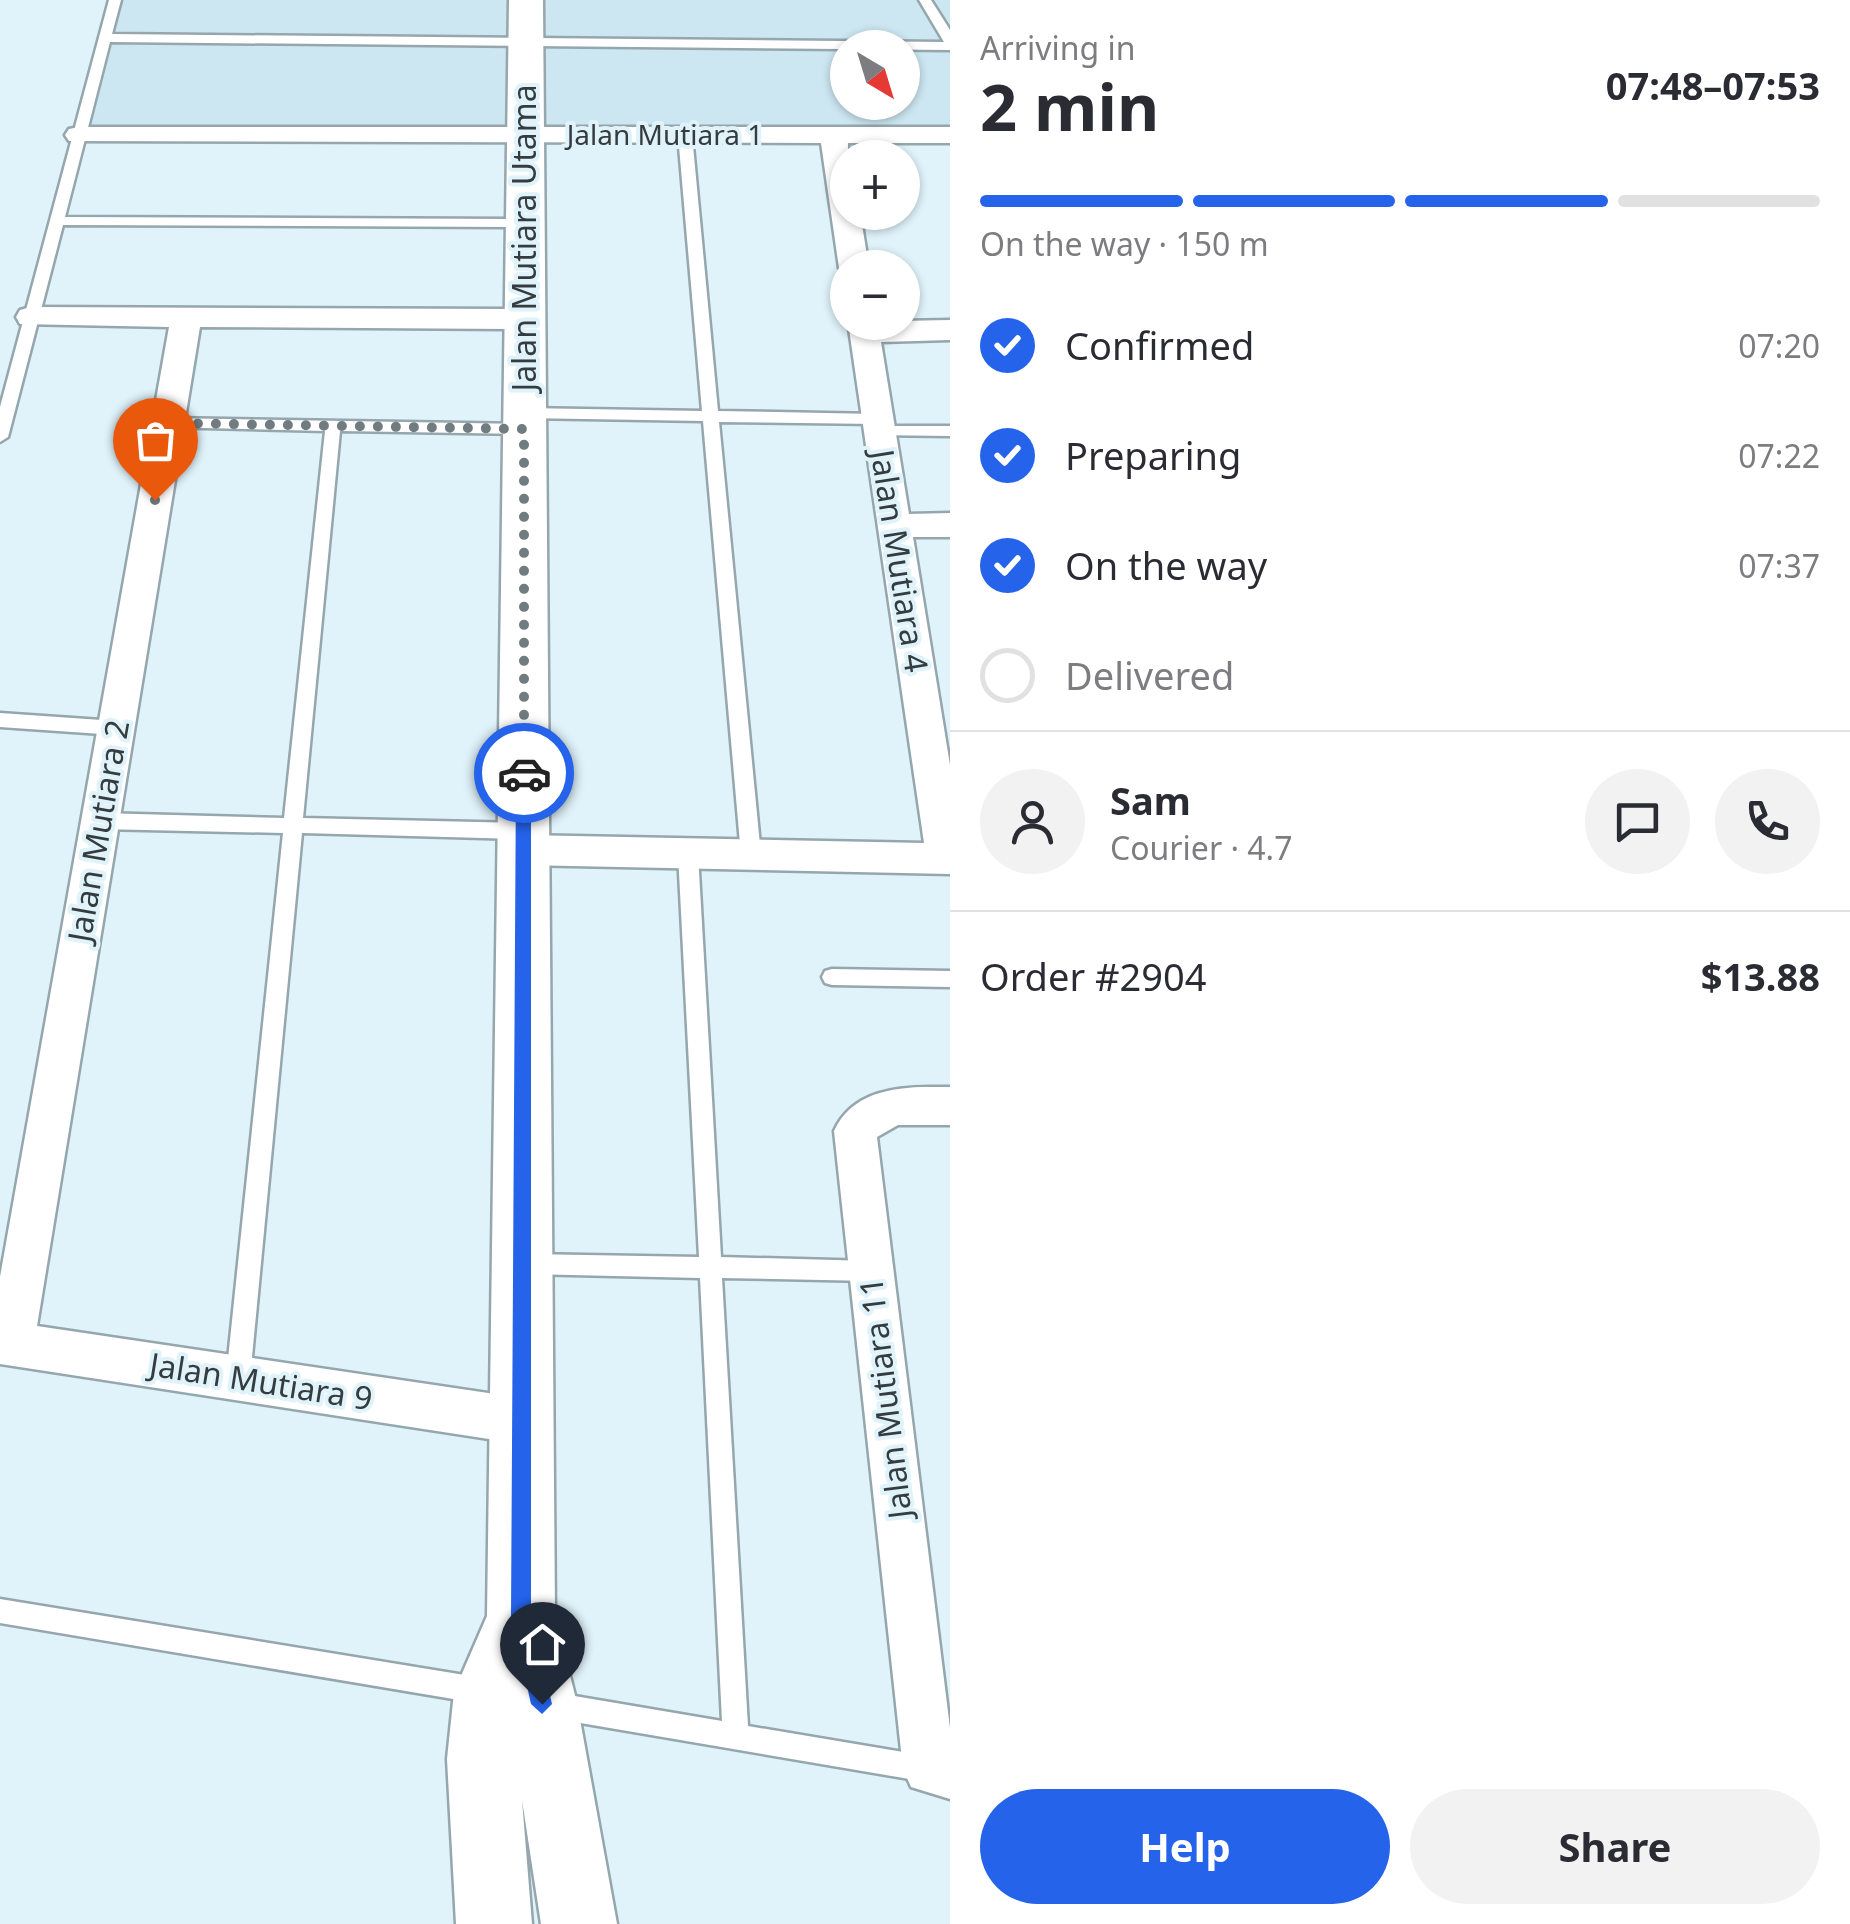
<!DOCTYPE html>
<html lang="en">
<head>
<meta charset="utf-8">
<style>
	:root { --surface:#fff; --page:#f2f2f3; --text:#2b2b33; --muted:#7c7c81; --line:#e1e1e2; --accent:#2563eb }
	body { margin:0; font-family:"Noto Sans",sans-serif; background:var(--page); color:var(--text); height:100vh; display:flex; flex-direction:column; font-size:38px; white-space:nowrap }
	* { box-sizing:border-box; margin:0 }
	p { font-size:32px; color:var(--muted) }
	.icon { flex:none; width:55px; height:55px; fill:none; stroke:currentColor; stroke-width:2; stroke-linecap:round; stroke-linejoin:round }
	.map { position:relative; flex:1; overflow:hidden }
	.panel { display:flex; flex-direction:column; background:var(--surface); width:900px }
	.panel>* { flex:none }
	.needle { width:65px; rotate:142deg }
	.tools { position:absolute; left:830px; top:30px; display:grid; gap:20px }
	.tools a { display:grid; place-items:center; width:90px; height:90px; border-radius:50%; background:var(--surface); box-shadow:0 2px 8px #0004; font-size:50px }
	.pin { position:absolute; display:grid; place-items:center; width:85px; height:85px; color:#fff; margin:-102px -42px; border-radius:50% 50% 50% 0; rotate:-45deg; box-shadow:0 0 10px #0007 }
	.pin .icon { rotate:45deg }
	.courier { position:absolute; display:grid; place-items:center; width:100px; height:100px; margin:-50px; border:8px solid #2563eb; border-radius:50%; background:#fff; color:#222; box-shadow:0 2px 12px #0007 }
	.headline em { font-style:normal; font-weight:700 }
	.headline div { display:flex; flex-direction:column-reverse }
	.headline { display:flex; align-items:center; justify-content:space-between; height:170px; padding:0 30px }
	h1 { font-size:65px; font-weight:700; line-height:75px }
	.bar { display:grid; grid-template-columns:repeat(4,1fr); gap:15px 10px; align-content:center; height:120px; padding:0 30px }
	.bar i { height:12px; border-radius:8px; background:var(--line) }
	.bar .active { background:var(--accent) }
	.bar p { grid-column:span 4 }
	.line { display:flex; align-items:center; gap:25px; padding:0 30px; border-top:2px solid var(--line) }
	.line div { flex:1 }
	.round { display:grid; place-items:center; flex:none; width:105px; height:105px; border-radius:52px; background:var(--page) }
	ol { padding:0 30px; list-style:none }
	li { display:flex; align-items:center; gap:30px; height:110px }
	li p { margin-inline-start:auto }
	li .icon { padding:10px; border-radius:50%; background:var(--accent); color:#fff; stroke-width:4 }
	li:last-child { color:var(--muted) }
	li i { width:55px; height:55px; border:5px solid var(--line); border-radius:50% }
	.cta { display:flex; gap:20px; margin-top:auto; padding:20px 30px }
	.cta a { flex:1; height:115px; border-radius:60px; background:var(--accent); color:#fff; font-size:40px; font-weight:700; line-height:115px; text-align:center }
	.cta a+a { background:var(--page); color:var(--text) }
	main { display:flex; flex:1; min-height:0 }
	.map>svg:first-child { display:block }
	.built { fill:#cce7f2; fill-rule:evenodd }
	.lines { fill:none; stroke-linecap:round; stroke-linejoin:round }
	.lane-casing { stroke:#95a6ad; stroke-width:5 }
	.street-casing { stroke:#95a6ad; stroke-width:5 }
	.secondary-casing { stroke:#95a6ad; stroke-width:5 }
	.lane { fill:#fff; fill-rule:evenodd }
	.street { fill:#fff; fill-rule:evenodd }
	.secondary { fill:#fff; fill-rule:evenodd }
	.route { fill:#2563eb }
	.done { stroke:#717c80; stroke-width:10; stroke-dasharray:0 18 }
	.labels { text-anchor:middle; stroke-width:8; stroke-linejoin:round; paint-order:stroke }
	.far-street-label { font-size:28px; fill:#353c3f; stroke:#e0f3fa }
	.street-label { font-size:32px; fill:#353c3f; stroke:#e0f3fa }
</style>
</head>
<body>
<main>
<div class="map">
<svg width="950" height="1924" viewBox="0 0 950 1924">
	<rect width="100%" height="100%" fill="#e0f3fa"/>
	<path class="built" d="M109,0H950V142L71,141ZM848,48H902V102H848Z"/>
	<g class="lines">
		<g class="lane-casing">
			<g id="lane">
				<path d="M109,0H121L112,34L944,42L919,0H931L950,30V50L110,42L65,217L526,219L533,223L526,227L63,225L8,437L0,442V407Z"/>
				<path d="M685,131L692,135L718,411L877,414L885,419L877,424L719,422L761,855L751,863L741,855L703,421L525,418L517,413L525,408L702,411L678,135Z"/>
				<path d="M168,418L525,424L533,429L525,434L340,431L303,818L521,823L531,831L521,839L302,833L250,1378L246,1386L238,1389L230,1386L226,1378L283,833L100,829L91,821L100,813L284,818L325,431L162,427L160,423Z"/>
				<path d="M879,426H950V436L873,435V427Z"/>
				<path d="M0,713L116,721L125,728L116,735L0,727Z"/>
				<path d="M688,846L698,854L721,1257L871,1261L879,1264L882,1271L879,1278L871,1281L722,1278L748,1726L927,1756L936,1760L940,1769L936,1778L927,1782L551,1718L542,1714L538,1705L542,1696L551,1692L722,1721L700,1278L528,1274L520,1271L517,1264L520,1257L528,1254L699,1257L678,854Z"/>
				<path d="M832,969L950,971V987L832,985L825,983L822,977L825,971Z"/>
				<path d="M0,1599L483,1678L492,1682L496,1691L492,1700L483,1704L0,1623Z"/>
			</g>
		</g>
		<g class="street-casing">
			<g id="street">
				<path d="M79,127H950V143H848V212H860L869,268H848V275L839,268L821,143L69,141L65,135L69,129Z"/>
				<path d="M31,307L525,309L540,319L525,329L200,327L37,1326L522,1398L539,1405L545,1421L539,1437L522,1444L0,1364V1277L169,327L20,324L16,317L20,310Z"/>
				<path d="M950,320V340L881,342L909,514L950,513V537H913L950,765V874L523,865L509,861L504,850L509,839L523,835L924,843L848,322Z"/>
				<path d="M937,1087H950V1125H898L877,1137L950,1728V1799L911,1787L903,1769L834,1131C852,1091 897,1086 937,1087Z"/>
			</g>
		</g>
		<g class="secondary-casing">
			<path id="secondary" d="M509,0H543L555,1617L577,1703L617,1924H541L522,1800L532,1924H456L447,1759L454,1692L487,1616Z"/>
		</g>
		<use href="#lane" class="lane"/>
		<use href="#street" class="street"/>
		<use href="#secondary" class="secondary"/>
	</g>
	<path class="route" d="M524,767L531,773V1616L552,1704L542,1714L531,1704L511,1616L516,773Z"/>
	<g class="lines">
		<path class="done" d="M155,500L168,423L524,429V773"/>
	</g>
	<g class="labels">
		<g class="far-street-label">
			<text x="665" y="145">Jalan Mutiara 1</text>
		</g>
		<g class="street-label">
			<text transform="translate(525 238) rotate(-90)" y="11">Jalan Mutiara Utama</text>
			<text transform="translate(899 561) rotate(81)" y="11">Jalan Mutiara 4</text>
			<text transform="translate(99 831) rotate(-80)" y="11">Jalan Mutiara 2</text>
			<text transform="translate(261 1382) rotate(9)" y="11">Jalan Mutiara 9</text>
			<text transform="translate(886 1398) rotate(-97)" y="11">Jalan Mutiara 11</text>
		</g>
	</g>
</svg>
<div class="tools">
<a><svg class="needle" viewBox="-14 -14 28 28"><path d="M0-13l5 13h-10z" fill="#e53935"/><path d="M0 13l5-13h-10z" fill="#7c7c81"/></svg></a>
<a>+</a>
<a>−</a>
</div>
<div class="pin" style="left:155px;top:500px;background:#ea580c"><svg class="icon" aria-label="bag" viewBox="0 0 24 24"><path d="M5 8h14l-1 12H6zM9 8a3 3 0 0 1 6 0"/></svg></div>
<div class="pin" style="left:542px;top:1704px;background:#1f2937"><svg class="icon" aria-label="home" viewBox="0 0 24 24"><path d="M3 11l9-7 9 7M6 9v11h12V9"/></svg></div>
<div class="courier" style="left:524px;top:773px"><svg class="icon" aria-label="car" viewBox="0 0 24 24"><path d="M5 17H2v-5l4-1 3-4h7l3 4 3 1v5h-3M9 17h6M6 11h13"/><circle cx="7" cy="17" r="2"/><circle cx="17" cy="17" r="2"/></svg></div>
</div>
<section class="panel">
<div class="headline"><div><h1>2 min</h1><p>Arriving in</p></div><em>07:48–07:53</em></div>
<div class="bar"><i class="active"></i><i class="active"></i><i class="active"></i><i></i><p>On the way · 150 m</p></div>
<ol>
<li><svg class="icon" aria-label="check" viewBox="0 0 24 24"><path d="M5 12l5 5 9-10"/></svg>Confirmed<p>07:20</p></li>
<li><svg class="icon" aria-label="check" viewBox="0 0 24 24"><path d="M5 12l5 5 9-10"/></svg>Preparing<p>07:22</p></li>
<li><svg class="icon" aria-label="check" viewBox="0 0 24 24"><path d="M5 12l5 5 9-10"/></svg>On the way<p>07:37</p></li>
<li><i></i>Delivered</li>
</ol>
<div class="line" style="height:180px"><a class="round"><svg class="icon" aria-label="person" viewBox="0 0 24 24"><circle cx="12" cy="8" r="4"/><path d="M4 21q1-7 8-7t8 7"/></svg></a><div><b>Sam</b><p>Courier · 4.7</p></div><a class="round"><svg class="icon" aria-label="chat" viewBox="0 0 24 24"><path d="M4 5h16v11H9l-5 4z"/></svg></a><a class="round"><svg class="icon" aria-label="phone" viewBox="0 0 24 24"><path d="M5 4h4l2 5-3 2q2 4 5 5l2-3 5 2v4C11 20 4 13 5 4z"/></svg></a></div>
<div class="line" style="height:130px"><div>Order #2904</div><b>$13.88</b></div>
<div class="cta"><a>Help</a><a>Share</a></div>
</section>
</main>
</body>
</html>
